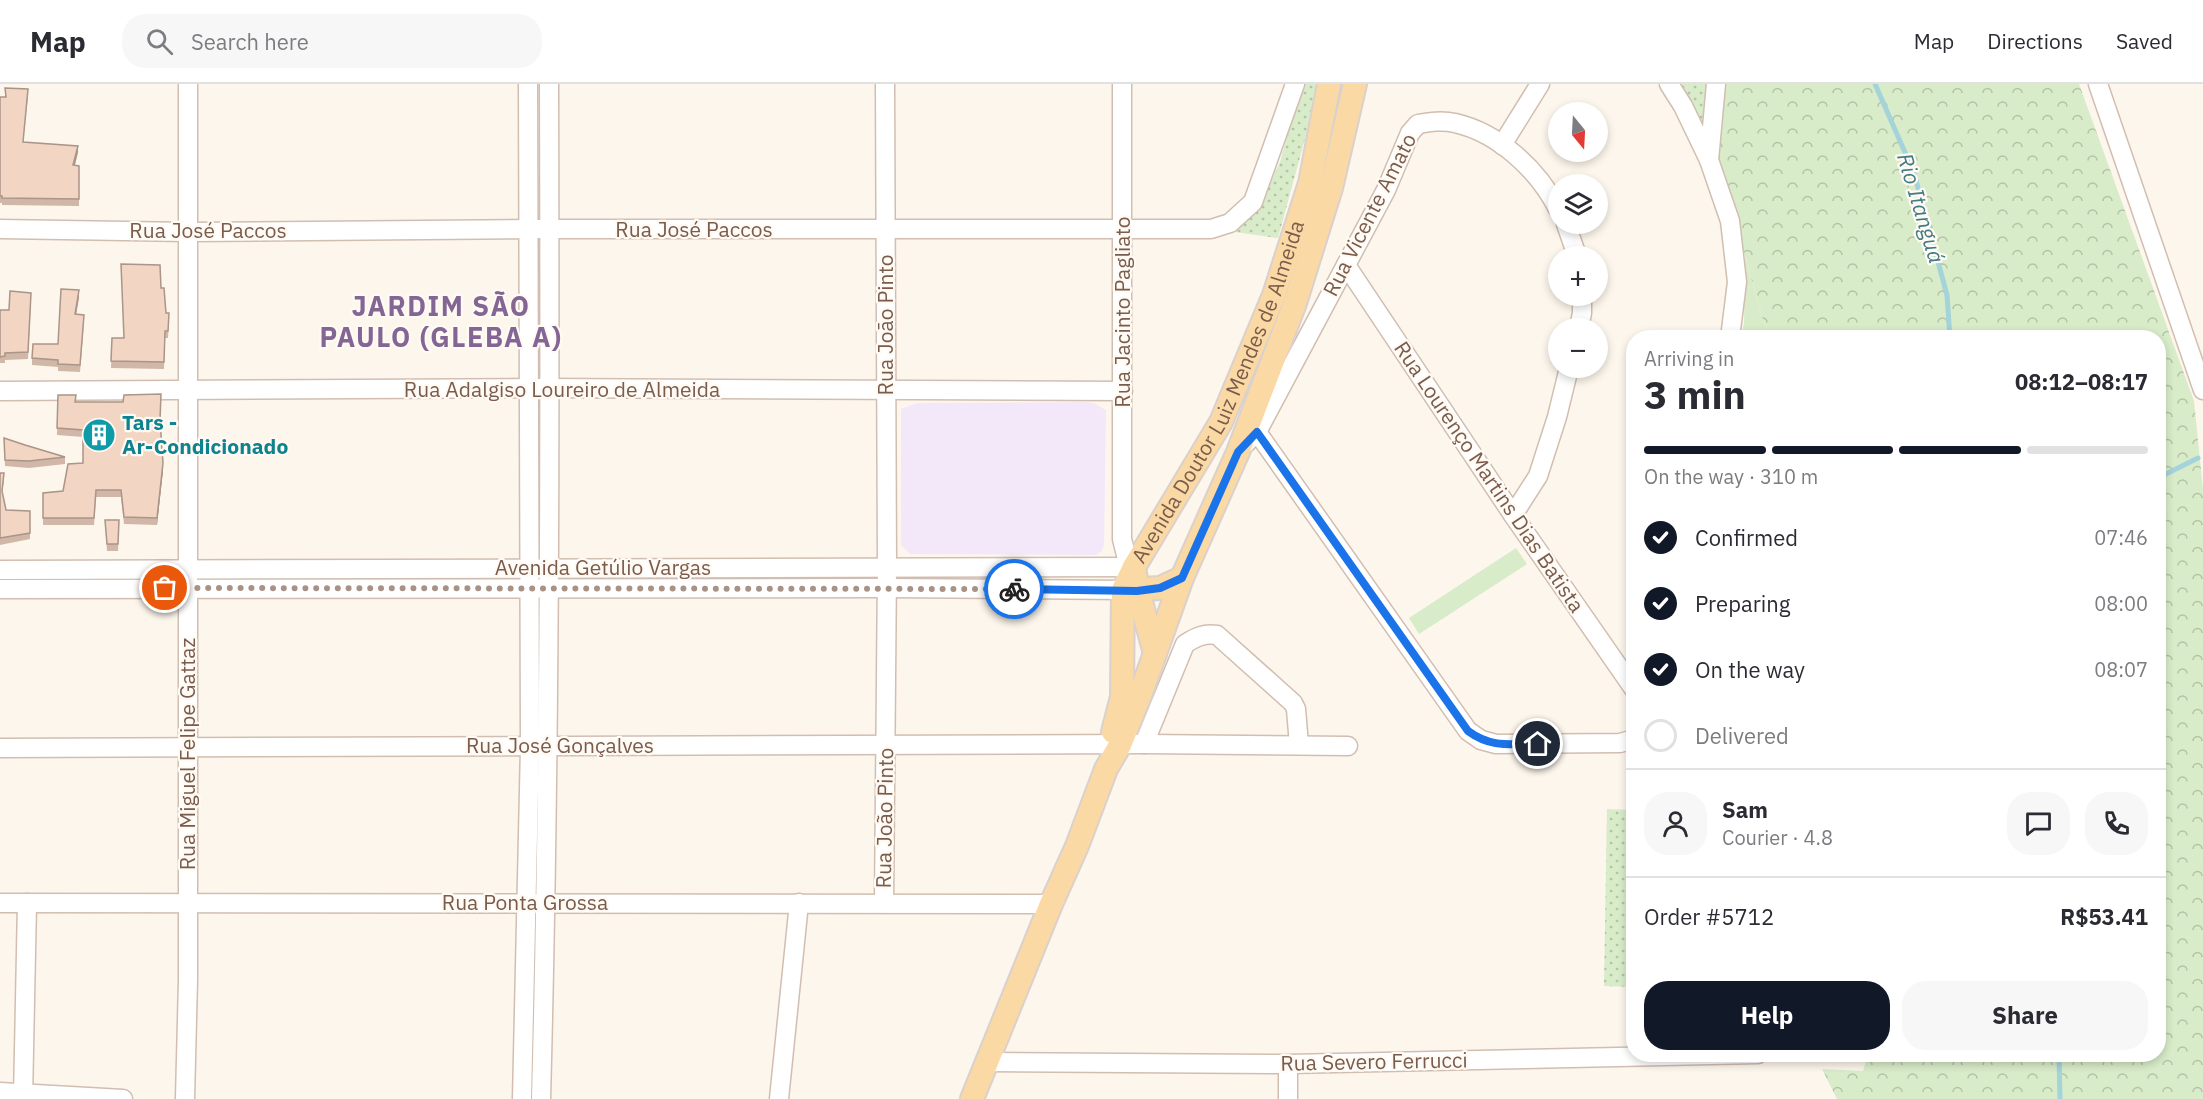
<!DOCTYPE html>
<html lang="en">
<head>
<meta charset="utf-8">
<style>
	:root { --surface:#fff; --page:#f7f7f7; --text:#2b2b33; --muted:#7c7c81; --line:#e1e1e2; --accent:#111827 }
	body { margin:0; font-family:"IBM Plex Sans",sans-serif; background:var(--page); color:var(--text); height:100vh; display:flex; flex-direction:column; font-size:22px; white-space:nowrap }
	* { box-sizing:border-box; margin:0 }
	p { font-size:20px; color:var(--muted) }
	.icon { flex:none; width:33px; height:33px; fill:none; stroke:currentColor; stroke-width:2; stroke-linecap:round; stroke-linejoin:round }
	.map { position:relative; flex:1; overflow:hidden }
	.drawer { position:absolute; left:1626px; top:246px; width:540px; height:732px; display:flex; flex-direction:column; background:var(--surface); border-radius:24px; box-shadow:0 3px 9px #0003 }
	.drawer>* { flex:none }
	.needle { width:39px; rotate:162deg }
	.controls { position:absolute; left:1548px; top:18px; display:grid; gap:12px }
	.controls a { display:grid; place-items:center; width:60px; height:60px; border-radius:50%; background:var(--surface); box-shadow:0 3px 9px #0003; font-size:30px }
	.pin { position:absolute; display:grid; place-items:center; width:51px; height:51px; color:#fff; margin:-26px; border:3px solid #fff; border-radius:50%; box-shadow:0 2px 6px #0007 }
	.courier { position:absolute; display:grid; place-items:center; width:60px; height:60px; margin:-30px; border:4px solid #1a73e8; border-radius:50%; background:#fff; color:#222; box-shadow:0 2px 8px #0007 }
	.overview em { font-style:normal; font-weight:700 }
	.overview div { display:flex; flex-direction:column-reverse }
	.overview { display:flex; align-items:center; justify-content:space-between; height:102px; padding:0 18px }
	h1 { font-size:39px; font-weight:700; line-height:45px }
	.bar { display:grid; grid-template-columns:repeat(4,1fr); gap:9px 6px; align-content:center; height:72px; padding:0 18px }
	.bar i { height:8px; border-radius:4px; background:var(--line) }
	.bar .on { background:var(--accent) }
	.bar p { grid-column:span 4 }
	.line { display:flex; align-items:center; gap:15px; padding:0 18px; border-top:2px solid var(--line) }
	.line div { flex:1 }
	.round { display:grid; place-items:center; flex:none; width:63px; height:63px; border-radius:24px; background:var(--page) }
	ol { padding:0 18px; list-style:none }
	li { display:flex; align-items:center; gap:18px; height:66px }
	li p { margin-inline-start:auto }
	li .icon { padding:6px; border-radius:50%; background:var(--accent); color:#fff; stroke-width:4 }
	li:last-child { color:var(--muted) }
	li i { width:33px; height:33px; border:3px solid var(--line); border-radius:50% }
	.button { display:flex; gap:12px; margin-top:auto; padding:12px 18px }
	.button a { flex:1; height:69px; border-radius:24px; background:var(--accent); color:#fff; font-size:24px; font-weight:700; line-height:69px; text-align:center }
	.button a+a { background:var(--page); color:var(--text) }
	header { display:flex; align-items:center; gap:36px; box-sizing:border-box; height:84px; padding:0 30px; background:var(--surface); border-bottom:2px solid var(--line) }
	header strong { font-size:28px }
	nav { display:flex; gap:33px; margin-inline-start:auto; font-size:21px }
	.search { width:420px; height:54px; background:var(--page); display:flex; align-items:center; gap:15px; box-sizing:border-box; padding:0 21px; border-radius:24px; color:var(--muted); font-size:22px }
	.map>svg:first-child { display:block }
	.education { fill:#f3e8fa }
	.green { fill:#d8ecc9 }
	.forest { fill:url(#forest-crowns) }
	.park { fill:url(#park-dots) }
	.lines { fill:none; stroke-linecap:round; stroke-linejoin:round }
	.stream { stroke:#a5d3da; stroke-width:5 }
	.minor-casing { stroke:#d1beb0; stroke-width:21 }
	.major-casing { stroke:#dad1cd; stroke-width:26 }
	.minor { stroke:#fff; stroke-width:18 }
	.major { stroke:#fbd9a5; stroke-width:22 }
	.wall { fill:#d1b7a8 }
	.shaded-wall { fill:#aa9588 }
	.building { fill:#f3d5c3; stroke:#aa9588; stroke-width:1.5 }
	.done { stroke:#a89285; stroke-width:6; stroke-dasharray:0 10.8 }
	.route { stroke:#1a73e8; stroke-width:8 }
	.labels { text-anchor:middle; stroke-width:4.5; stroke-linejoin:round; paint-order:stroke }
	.street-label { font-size:21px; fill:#7a5c4d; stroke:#fffaf3 }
	.culture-label { font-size:21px; font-weight:bold; fill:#0d838f; stroke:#fffaf3; text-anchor:start }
	.water-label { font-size:22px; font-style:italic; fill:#437c86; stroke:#fffaf3 }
	.district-label { font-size:27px; font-weight:bold; letter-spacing:1.5px; fill:#846695; stroke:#fffaf3 }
</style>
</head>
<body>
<header>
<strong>Map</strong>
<div class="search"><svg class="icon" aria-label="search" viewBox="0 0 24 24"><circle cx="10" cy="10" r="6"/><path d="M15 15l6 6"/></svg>Search here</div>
<nav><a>Map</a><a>Directions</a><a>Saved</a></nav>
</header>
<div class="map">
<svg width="2203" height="1015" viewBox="0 0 2203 1015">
	<defs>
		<pattern id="forest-crowns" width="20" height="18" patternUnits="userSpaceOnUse" patternTransform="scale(1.5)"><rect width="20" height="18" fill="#d8ecc9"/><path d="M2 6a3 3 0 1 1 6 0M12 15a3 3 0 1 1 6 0" fill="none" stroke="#b4c2a5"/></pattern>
		<pattern id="park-dots" width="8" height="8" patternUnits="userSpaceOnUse" patternTransform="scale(1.5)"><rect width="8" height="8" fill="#d8ecc9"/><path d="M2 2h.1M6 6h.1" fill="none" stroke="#b4c2a5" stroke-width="1.8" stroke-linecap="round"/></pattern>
	</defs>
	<rect width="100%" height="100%" fill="#fdf6ec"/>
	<path class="education" d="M1083,318L1094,319L1106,326L1104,461L1102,467L1096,471L910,470L901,461V325L917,319Z"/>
	<g class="green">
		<path d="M1745,173L1763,236L1771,253L1741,254L1744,239Z"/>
		<path d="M1516,464L1527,480L1419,550L1409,534Z"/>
	</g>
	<path class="forest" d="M1723,0H2079L2194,317L2203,405V1015H1837L1822,985L1863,987L1868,971L2158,970V254L1771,253L1763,236L1718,77Z"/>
	<g class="park">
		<path d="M1302,0H1320L1278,154L1235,148L1260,121L1280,78Z"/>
		<path d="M1678,0H1711L1706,52Z"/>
		<path d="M1607,725L1633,726V903L1604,902Z"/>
	</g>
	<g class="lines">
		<g class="stream">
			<path d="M1875,0L1914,89L1947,211L1950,254"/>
			<path d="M2158,394L2198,374"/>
			<path d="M2059,970L2060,1015"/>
		</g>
		<g class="minor-casing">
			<g id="minor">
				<path d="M1122,0V455L1126,471L1134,483"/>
				<path d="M1669,0L1683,22L1709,76L1730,137L1737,198L1730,254"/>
				<path d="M2098,0L2203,306"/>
				<path d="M1502,61L1540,0"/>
				<path d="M1709,76L1716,0"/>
				<path d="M1566,140L1577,172"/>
				<path d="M0,145L188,148L533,145H1211L1230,139L1253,118L1295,0"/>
				<path d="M1346,181L1513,431L1634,605"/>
				<path d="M1579,244L1582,229V212"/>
				<path d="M0,307L544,304L1123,307"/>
				<path d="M1257,348L1468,647L1481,656L1496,660L1620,659L1634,655"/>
				<path d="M1245,360L1257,348L1386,106L1410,49L1418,40C1430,38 1442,36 1455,39C1499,49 1538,86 1558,125"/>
				<path d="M1513,431L1538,392L1557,333L1569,284"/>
				<path d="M0,486L1134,483"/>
				<path d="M0,505L887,504L1123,506"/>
				<path d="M1144,660L1185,560C1196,553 1204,549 1217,551L1293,619L1296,625L1299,661"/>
				<path d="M0,664L1144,660L1348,662"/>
				<path d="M0,819L1051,820"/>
				<path d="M884,819L887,483L885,0"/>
				<path d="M989,978L1288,980L1758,970"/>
				<path d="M0,1008L123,1015"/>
				<path d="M23,1015L27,819"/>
				<path d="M185,1015L188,896V0"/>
				<path d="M522,1015L530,662L528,0"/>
				<path d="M541,1015C550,677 550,338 549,0"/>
				<path d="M779,1015L799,819"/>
				<path d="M1288,1015V980"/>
			</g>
		</g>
		<g class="major-casing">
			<g id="major">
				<path d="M1134,483C1138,513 1148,541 1155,570"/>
				<path d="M1124,506L1160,504L1182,494"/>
				<path id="s1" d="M1113,648L1122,613L1123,506L1134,483L1221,338L1274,211L1310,99L1329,0"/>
				<path d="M972,1015L1051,820L1077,762L1106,685L1120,661L1139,614L1182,494L1238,368L1295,219L1331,104L1355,0"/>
			</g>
		</g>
		<use href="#minor" class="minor"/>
		<use href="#major" class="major"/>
	</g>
	<g class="wall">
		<path d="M5,4L28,12L23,58L78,68L75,81L79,82V122L2,121V119H0V13H5Z"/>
		<path d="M161,204L166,229L169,236L168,254H165L164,285L111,284L112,254H124Z"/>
		<path d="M79,213L76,231L84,238L80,288L58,287V283L32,281V274L58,260Z"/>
		<path d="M31,216L28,275L5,276V279H0V226H9Z"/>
		<path d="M58,311L76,318L160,339L163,386L157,441L124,440L121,413H96L94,441H43V409L63,407L83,379V353L57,351Z"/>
		<path d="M4,354L65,373V380L29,384L5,382Z"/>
		<path d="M0,389L4,396L2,410L6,426L30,427V455L0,461Z"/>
		<path d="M105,436H119L118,467H107Z"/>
	</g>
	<g class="shaded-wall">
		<path d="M78,62V68L73,88V81Z"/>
		<path d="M79,206V213L75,237V230Z"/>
		<path d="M163,379V386L157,441V434Z"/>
	</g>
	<g class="building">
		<path d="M5,4L28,5L23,58L78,62L73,81L79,82V115L2,114V112H0V13H6Z"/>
		<path d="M121,180L160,181L161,204H164L166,229H169L168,247H165L164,278L111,277L112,254H124Z"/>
		<path d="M61,205L79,206L75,230L84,231L80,281L58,280V276L32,274L33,260H58Z"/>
		<path d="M10,207L31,209L28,268L5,269V272L0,273V226H9Z"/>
		<path d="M161,310L160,336L163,379L157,434L124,433L121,406H96L94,434H43V409L63,407L68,380L83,379V346L57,344L58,311H76L75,318H123L124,311Z"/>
		<path d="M4,354L25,361L65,373L29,377L5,376Z"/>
		<path d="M0,389H4L2,407L6,426L30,427V449L0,454Z"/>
		<path d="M105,436H119L118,460H107Z"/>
	</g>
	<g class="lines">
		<path class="done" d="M165,504L1014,505"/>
		<path class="route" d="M1014,505L1137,507L1160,504L1182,494L1238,368L1257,348L1468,647C1491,664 1510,660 1538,660"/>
	</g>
	<defs>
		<g id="building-disc" transform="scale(1.725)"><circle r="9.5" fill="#0f9aa8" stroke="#fffaf3"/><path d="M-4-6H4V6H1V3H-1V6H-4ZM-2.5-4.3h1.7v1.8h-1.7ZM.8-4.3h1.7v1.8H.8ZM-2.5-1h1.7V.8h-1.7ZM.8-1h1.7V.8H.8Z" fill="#fff"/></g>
	</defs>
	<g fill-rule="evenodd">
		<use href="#building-disc" x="99" y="351"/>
	</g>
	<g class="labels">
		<g class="street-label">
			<text transform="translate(1370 131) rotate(-63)" y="7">Rua Vicente Amato</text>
			<text x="694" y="153">Rua José Paccos</text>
			<text x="208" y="154">Rua José Paccos</text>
			<text transform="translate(1123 228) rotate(-90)" y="7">Rua Jacinto Pagliato</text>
			<text transform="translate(886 241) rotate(-90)" y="7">Rua João Pinto</text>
			<text x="562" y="313">Rua Adalgiso Loureiro de Almeida</text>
			<text dy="7" stroke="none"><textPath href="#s1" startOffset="364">Avenida Doutor Luiz Mendes de Almeida</textPath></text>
			<text transform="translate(1489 393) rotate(56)" y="7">Rua Lourenço Martins Dias Batista</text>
			<text x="603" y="491">Avenida Getúlio Vargas</text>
			<text x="560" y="669">Rua José Gonçalves</text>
			<text transform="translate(188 670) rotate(-90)" y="7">Rua Miguel Felipe Gattaz</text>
			<text transform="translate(885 734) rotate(-89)" y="7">Rua João Pinto</text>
			<text x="525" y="826">Rua Ponta Grossa</text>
			<text transform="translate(1374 978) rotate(-1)" y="7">Rua Severo Ferrucci</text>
		</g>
		<g class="culture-label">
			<text x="122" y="346">Tars -<tspan x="122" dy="24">Ar-Condicionado</tspan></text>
		</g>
		<g class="water-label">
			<text transform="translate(1921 124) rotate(73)" y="8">Rio Itanguá</text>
		</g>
		<g class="district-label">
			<text x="441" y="232">JARDIM SÃO<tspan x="441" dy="31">PAULO (GLEBA A)</tspan></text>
		</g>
	</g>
</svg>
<div class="controls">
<a><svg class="needle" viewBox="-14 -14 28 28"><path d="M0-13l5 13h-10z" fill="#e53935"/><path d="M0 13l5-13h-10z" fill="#7c7c81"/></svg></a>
<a><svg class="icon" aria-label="layers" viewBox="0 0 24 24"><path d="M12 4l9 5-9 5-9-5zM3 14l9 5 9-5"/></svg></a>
<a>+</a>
<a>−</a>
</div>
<div class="pin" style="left:165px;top:504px;background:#ea580c"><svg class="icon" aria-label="bag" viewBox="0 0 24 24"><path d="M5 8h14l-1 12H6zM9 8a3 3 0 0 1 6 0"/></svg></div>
<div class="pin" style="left:1538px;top:660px;background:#1f2937"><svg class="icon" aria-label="home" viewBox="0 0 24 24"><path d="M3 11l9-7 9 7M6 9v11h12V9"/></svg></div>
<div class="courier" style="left:1014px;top:505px"><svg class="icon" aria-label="bike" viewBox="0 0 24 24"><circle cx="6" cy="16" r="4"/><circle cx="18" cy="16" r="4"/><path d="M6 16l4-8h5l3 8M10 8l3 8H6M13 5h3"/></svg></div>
<section class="drawer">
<div class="overview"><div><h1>3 min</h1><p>Arriving in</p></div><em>08:12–08:17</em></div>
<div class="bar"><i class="on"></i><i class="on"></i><i class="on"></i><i></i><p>On the way · 310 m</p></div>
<ol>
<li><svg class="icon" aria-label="check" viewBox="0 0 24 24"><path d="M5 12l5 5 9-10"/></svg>Confirmed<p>07:46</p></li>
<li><svg class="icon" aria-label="check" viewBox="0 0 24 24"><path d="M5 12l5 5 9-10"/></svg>Preparing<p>08:00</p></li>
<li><svg class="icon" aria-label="check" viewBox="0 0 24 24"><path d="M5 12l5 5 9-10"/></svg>On the way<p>08:07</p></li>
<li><i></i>Delivered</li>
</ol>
<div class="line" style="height:108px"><a class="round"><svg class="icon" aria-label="person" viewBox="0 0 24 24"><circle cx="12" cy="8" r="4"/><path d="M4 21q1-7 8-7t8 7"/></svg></a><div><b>Sam</b><p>Courier · 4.8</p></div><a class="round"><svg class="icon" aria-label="chat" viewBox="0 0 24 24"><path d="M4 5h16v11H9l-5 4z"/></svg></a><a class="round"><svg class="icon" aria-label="phone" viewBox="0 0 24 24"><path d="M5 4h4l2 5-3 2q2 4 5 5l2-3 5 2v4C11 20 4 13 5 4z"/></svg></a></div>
<div class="line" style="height:78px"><div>Order #5712</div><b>R$53.41</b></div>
<div class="button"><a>Help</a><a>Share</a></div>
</section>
</div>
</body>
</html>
